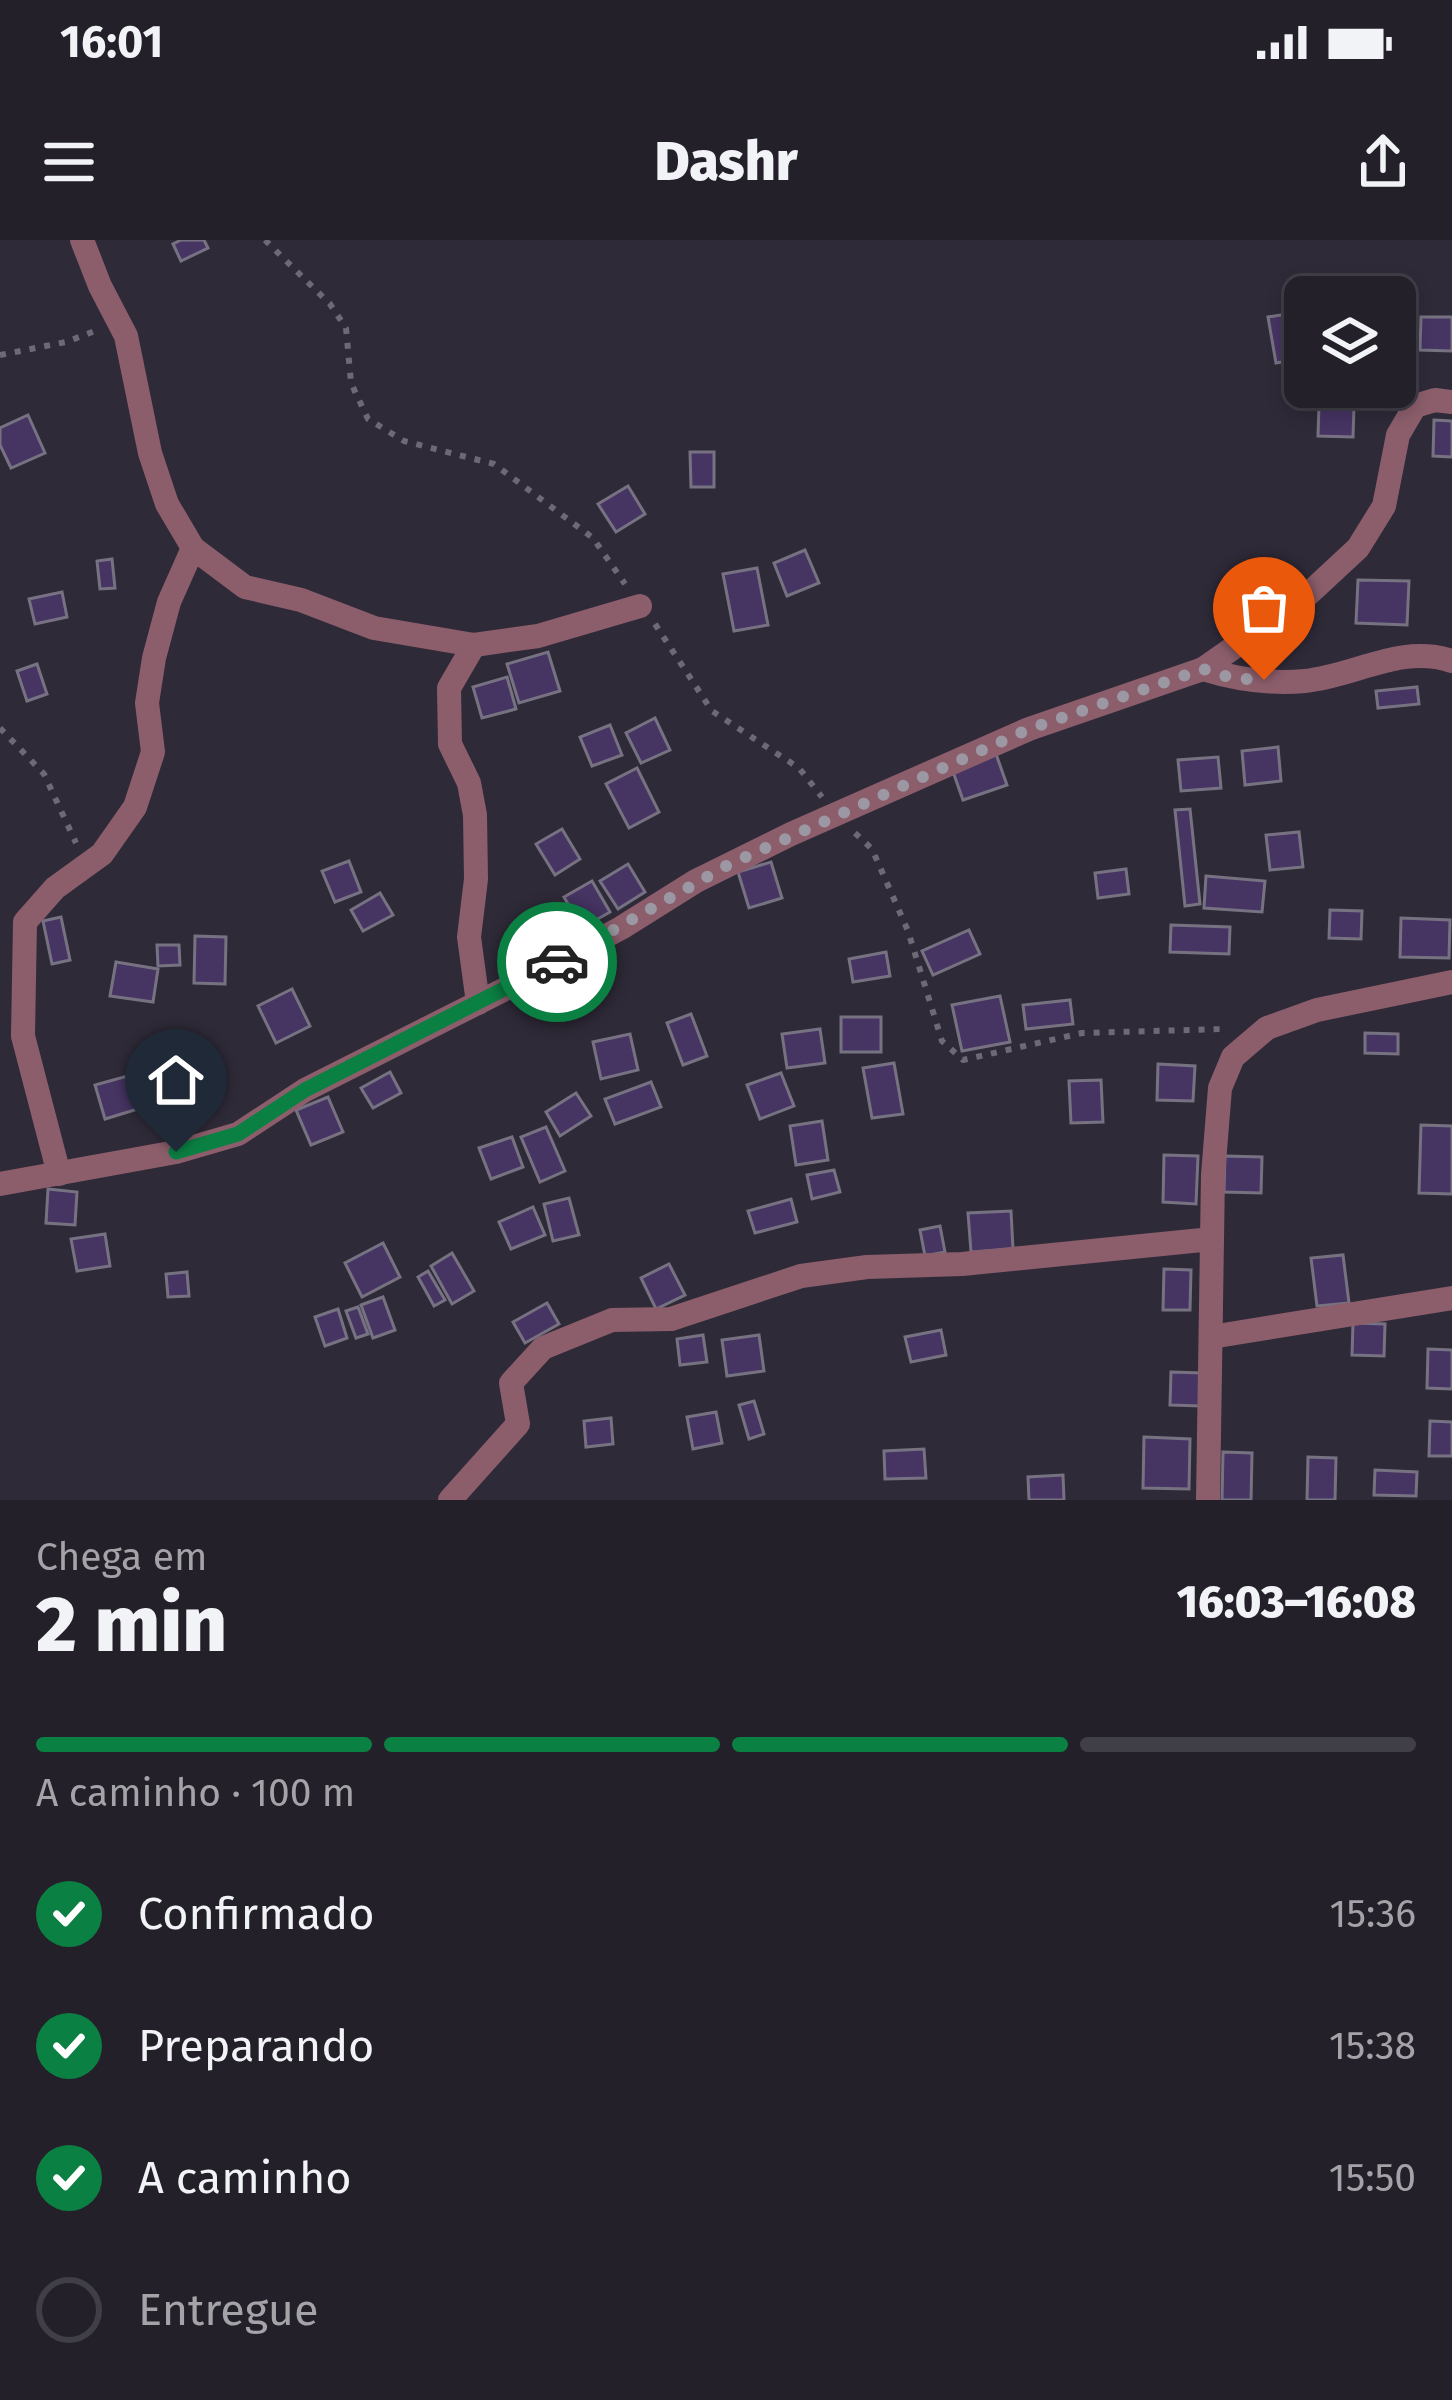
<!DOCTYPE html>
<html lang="pt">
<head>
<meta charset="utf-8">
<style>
	:root { --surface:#23202a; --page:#2b2832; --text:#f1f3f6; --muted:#a3a3a8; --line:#403e47; --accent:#0b8043 }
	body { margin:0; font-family:"Fira Sans",sans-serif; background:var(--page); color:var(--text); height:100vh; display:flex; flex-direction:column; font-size:45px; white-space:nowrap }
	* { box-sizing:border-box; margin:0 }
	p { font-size:39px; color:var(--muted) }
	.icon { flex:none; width:66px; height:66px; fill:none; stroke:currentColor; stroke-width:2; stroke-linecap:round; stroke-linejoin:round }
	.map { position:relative; height:1260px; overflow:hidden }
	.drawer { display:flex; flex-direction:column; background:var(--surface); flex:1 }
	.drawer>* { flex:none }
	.tools { position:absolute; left:1284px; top:36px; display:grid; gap:24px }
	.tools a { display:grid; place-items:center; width:132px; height:132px; border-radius:18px; background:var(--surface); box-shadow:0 6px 18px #0003,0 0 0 3px var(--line); font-size:60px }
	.pin { position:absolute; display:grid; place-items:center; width:102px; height:102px; color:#fff; margin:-123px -51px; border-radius:50% 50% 50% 0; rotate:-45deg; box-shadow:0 0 12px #0007 }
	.pin .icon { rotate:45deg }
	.courier { position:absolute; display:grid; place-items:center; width:120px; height:120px; margin:-60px; border:9px solid #0b8043; border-radius:50%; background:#fff; color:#222; box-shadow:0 3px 15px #0007 }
	.overview em { font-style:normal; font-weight:800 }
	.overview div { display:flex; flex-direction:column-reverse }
	.overview { display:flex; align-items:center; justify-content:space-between; height:204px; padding:0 36px }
	h1 { font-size:78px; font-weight:800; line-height:90px }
	.bar { display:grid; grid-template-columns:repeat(4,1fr); gap:18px 12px; align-content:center; height:144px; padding:0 36px }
	.bar i { height:15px; border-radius:9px; background:var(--line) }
	.bar .selected { background:var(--accent) }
	.bar p { grid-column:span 4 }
	ol { padding:0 36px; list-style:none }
	li { display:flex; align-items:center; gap:36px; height:132px }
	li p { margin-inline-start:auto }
	li .icon { padding:12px; border-radius:50%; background:var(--accent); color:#fff; stroke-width:4 }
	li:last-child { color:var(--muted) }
	li i { width:66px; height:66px; border:6px solid var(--line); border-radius:50% }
	.status { display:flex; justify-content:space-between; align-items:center; height:84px; padding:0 60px; background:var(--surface); direction:ltr }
	.status svg { height:33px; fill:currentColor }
	header { display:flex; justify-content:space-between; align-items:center; height:156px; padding:0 36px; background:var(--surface); font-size:54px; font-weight:800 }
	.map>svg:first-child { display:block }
	.building { fill:#463463; stroke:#777282; stroke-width:3 }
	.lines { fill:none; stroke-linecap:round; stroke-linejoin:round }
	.path { stroke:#6d6975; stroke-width:6; stroke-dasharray:6 9; stroke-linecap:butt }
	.minor { stroke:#8c5e6c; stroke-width:24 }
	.done { stroke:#9c98a3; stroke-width:12; stroke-dasharray:0 21.6 }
	.route { stroke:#0b8043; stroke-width:15 }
</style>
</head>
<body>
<div class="status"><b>16:01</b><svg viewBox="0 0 49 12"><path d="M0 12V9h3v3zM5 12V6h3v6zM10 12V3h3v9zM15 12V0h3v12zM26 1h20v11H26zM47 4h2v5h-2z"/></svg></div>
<header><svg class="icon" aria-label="menu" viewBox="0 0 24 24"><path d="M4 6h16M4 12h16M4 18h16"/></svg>Dashr<svg class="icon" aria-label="share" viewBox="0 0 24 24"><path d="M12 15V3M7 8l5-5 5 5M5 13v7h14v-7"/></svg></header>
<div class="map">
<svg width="1452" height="1260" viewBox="0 0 1452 1260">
	<rect width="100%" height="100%" fill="#2f2a38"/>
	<g class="building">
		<path d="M181,0H204L208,8L181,21L173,4Z"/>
		<path d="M1305,71V118L1276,123L1268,77Z"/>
		<path d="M1421,77H1452V111L1420,110Z"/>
		<path d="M1319,165L1354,166L1353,197L1318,196Z"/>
		<path d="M28,175L45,213L11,228L0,205V188Z"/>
		<path d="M1434,180L1452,181V217L1433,216Z"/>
		<path d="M690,212H714V247H691Z"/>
		<path d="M628,246L645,274L616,292L598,264Z"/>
		<path d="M805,310L819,343L787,356L774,323Z"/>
		<path d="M112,319L115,348L100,349L97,321Z"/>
		<path d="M757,328L768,385L734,391L723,334Z"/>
		<path d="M1358,340L1409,341L1407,385L1356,383Z"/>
		<path d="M62,352L67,377L35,384L29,359Z"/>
		<path d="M548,412L560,451L519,463L507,424Z"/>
		<path d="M37,424L47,454L27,461L17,431Z"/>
		<path d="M507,437L516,469L482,478L473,447Z"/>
		<path d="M1417,447L1419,464L1378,468L1376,451Z"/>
		<path d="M655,478L670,510L641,523L626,493Z"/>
		<path d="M610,485L622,515L592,526L580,497Z"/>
		<path d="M1278,507L1281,541L1245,545L1242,511Z"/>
		<path d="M996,514L1007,545L963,560L952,529Z"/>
		<path d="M1218,517L1221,548L1181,551L1178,520Z"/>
		<path d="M637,528L659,572L629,588L606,544Z"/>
		<path d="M1190,569L1200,664L1185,666L1175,570Z"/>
		<path d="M562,589L580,619L555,635L536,604Z"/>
		<path d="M1299,592L1303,627L1270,630L1266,595Z"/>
		<path d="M349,621L361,652L335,662L322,631Z"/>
		<path d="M771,622L782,658L749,668L738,632Z"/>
		<path d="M628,624L645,652L618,669L600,641Z"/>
		<path d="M1126,629L1129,654L1098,658L1095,633Z"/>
		<path d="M1206,636L1265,641L1262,672L1204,668Z"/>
		<path d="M592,641L610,672L582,688L564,657Z"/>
		<path d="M380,653L393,675L363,691L351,670Z"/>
		<path d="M1330,670L1362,671L1361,699L1329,698Z"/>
		<path d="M61,677L70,720L52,724L43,681Z"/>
		<path d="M1401,678L1450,680L1449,718L1400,717Z"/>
		<path d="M1171,685L1230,687L1229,714L1170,712Z"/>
		<path d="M969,690L980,714L933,735L922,711Z"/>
		<path d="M195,696L226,697L225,744L194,743Z"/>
		<path d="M157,705H179L180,725L158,726Z"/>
		<path d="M886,712L890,736L853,742L849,719Z"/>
		<path d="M116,722L158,729L153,762L110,756Z"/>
		<path d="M292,749L310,786L276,803L258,766Z"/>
		<path d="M1000,756L1010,802L962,811L952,765Z"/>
		<path d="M1070,760L1073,784L1026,789L1023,765Z"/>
		<path d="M691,774L707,816L683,825L667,783Z"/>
		<rect x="841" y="777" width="40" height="35"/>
		<path d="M820,789L825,823L787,828L782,794Z"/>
		<path d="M1365,793L1398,794V814L1365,813Z"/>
		<path d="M630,794L638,830L601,839L593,802Z"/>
		<path d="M193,816L205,850L166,864L154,829Z"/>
		<path d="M894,823L903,874L872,878L863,828Z"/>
		<path d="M1158,824L1195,826L1193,861L1157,860Z"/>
		<path d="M390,832L401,853L373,868L361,848Z"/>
		<path d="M781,833L794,866L760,879L747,845Z"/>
		<path d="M131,835L141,868L105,879L95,845Z"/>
		<path d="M1101,840L1103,882L1071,883L1069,841Z"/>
		<path d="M651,842L661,867L615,884L605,859Z"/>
		<path d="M576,853L591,876L560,896L546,872Z"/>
		<path d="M328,857L343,892L311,905L296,870Z"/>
		<path d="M822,881L828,920L796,925L790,886Z"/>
		<path d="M1421,885L1452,886V954L1419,953Z"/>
		<path d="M546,887L565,931L540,942L521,897Z"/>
		<path d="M512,897L523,927L491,939L479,908Z"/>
		<path d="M1164,915L1198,916L1196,964L1163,962Z"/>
		<path d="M1225,916L1262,917L1261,953L1224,952Z"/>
		<path d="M834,930L840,952L812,959L807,935Z"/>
		<path d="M48,949L77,952L75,985L46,983Z"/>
		<path d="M569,958L579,995L553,1001L544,964Z"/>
		<path d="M791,959L797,982L755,993L748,971Z"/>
		<path d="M533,967L545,995L511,1009L499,982Z"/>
		<path d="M1011,971L1013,1009L971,1012L968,973Z"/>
		<path d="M940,986L945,1012L925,1016L920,990Z"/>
		<path d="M105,994L110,1026L77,1031L71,999Z"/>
		<path d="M383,1003L400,1037L362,1057L345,1023Z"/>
		<path d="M452,1013L474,1051L452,1064L431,1026Z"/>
		<path d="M1343,1015L1349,1063L1317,1066L1311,1018Z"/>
		<path d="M669,1024L685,1055L656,1069L641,1038Z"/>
		<path d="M1164,1029L1191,1030L1190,1070H1163Z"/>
		<path d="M428,1031L445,1060L434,1066L418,1037Z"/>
		<path d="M187,1032L189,1056L168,1057L166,1034Z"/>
		<path d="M383,1057L395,1090L373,1098L361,1065Z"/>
		<path d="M547,1063L559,1084L525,1103L513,1082Z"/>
		<path d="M358,1067L368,1094L356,1098L346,1071Z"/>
		<path d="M338,1069L347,1098L325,1106L315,1077Z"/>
		<path d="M1353,1083L1385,1084L1384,1116L1352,1115Z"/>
		<path d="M941,1090L946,1115L911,1122L905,1097Z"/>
		<path d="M703,1095L707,1122L680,1125L677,1099Z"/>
		<path d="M759,1095L764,1131L727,1136L722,1100Z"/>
		<path d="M1428,1109L1452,1110V1149L1427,1148Z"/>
		<path d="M1171,1132L1202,1133L1201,1166L1170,1165Z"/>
		<path d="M754,1161L764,1194L749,1199L739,1165Z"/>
		<path d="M716,1172L722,1203L693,1209L687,1177Z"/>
		<path d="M611,1178L613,1204L586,1207L584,1181Z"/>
		<path d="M1430,1181L1452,1182V1216H1429Z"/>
		<path d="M1144,1197L1190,1199L1189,1249L1143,1248Z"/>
		<path d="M924,1209L926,1238L885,1239L884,1211Z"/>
		<path d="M1223,1212L1252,1213L1251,1260H1222Z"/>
		<path d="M1308,1217L1336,1218L1335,1260H1307Z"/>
		<path d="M1375,1230L1417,1232L1416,1256L1374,1255Z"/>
		<path d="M1063,1235L1064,1260H1029L1028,1237Z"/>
	</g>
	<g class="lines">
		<g class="path">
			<path d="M265,0L330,64L346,88L351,143L368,179L404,201L494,224L593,298L625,344"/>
			<path d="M0,115L66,102L95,91"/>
			<path d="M655,384L712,471L799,528L822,557"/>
			<path d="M0,488L44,534L76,603"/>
			<path d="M855,593L872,609L908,691L942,801L963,820L1082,793L1224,789"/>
		</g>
		<g class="minor">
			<path d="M82,0L100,46L126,96L150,213L167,264L193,308L245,347L301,360L374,388L474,405L538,396L640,366"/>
			<path d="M474,405L449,448L450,504L469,543L475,575L476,639L469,697L478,763"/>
			<path d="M1203,429C1235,439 1271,444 1305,441C1356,436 1400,404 1452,421"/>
			<path d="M59,934L23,796L25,682L55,648L102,614L135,567L153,512L147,463L154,418L169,362L193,308"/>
			<path d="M0,944L176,912L238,894L305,850L539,732L621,688L696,641L791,594L1029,489L1203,429L1302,360L1358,308L1384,266L1398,195L1415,166L1435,160L1452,162"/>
			<path d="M1211,1097L1452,1058"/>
			<path d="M450,1260L518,1184L511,1143L543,1108L612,1080L671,1079L801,1036L867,1027L962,1024L1212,999"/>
			<path d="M1208,1260L1213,935L1220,848L1233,817L1267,788L1317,770L1452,742"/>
		</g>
	</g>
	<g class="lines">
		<path class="done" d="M557,722L728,625L1029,489L1203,429L1232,438L1264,440"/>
		<path class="route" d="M176,912L238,894L305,850L557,722"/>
	</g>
</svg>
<div class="tools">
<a><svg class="icon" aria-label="layers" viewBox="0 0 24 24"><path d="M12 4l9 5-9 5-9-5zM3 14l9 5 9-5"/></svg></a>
</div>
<div class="pin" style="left:1264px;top:440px;background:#ea580c"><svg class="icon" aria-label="bag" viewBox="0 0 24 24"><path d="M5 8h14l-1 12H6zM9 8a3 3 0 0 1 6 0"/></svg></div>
<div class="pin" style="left:176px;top:912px;background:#1f2937"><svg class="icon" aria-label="home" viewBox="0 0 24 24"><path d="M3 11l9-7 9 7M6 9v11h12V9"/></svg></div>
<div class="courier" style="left:557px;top:722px"><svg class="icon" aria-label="car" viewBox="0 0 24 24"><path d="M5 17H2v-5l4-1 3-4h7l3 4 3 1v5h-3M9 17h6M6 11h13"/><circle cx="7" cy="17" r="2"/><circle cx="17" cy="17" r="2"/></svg></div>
</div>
<section class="drawer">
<div class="overview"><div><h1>2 min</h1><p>Chega em</p></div><em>16:03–16:08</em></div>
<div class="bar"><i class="selected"></i><i class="selected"></i><i class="selected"></i><i></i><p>A caminho · 100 m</p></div>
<ol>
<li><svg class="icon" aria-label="check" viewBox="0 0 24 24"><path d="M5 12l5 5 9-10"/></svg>Confirmado<p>15:36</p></li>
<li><svg class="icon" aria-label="check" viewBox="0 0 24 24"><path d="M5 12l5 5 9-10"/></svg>Preparando<p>15:38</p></li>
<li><svg class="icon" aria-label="check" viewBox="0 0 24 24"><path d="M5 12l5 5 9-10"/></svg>A caminho<p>15:50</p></li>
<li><i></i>Entregue</li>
</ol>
</section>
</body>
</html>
